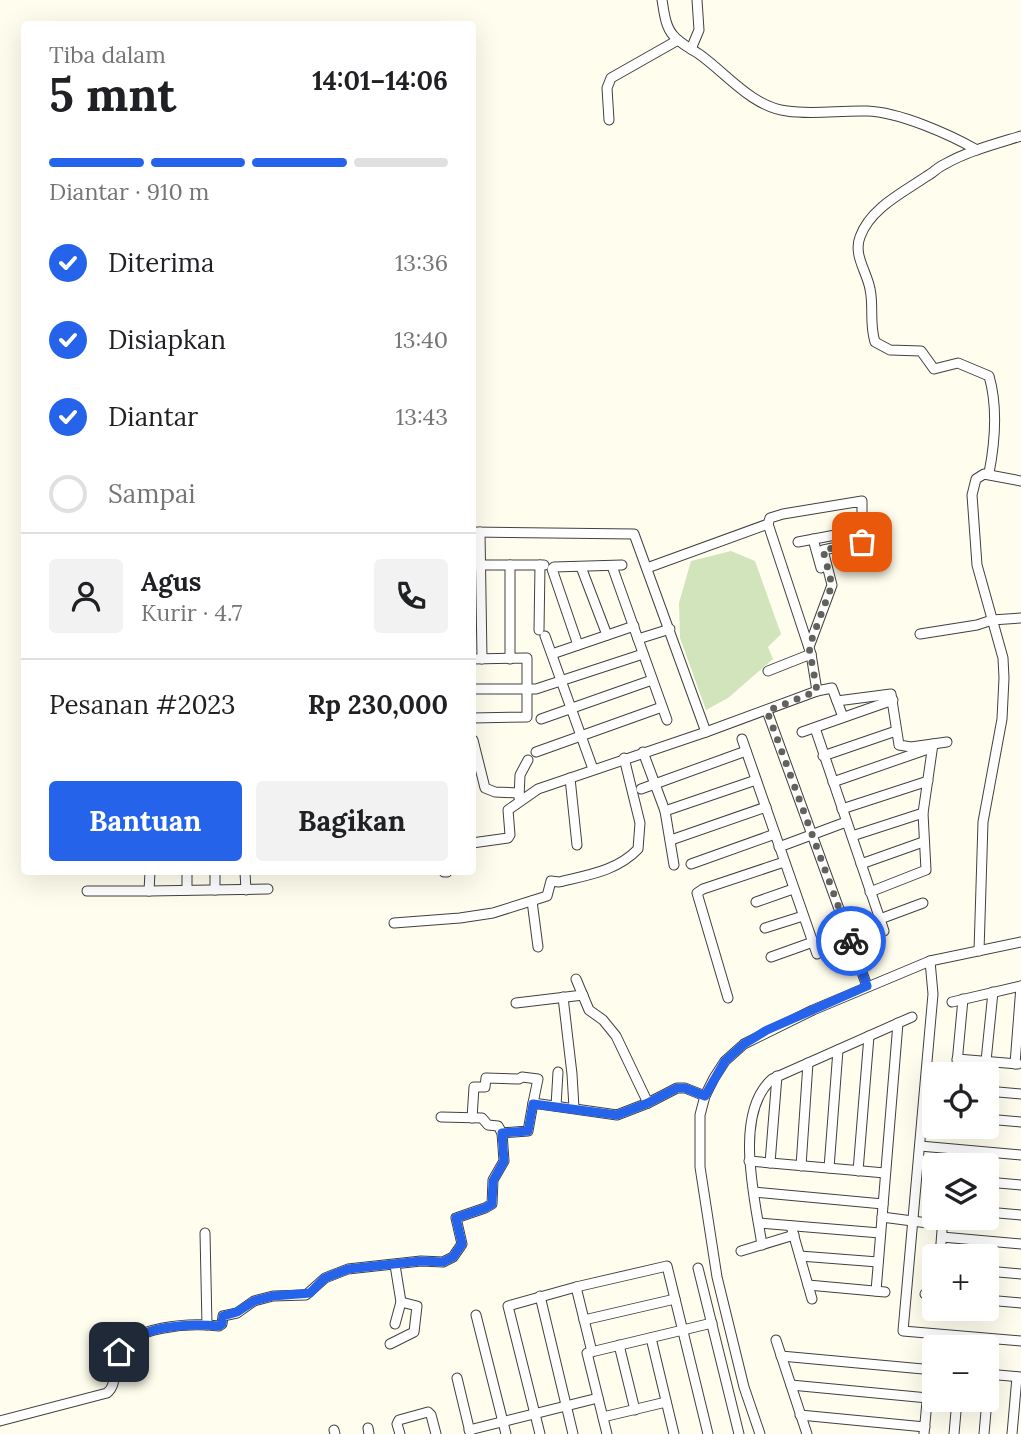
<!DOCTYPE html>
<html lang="id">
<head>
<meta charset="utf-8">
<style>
	:root { --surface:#fff; --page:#f2f2f2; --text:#202124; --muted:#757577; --line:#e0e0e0; --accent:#2563eb }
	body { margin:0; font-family:Lora,serif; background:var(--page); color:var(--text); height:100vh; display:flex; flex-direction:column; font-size:26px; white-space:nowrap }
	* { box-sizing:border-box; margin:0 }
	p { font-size:23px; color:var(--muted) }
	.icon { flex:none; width:38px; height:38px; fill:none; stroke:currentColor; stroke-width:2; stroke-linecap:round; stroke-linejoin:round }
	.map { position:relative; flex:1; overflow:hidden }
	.sheet { position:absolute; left:21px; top:21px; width:455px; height:854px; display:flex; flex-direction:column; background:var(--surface); border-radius:7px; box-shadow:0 7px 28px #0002 }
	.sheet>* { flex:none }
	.tools { position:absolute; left:922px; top:1062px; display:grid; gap:14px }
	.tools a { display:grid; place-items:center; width:77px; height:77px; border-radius:7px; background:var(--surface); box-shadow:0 7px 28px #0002; font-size:35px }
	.pin { position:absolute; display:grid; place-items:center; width:60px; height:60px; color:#fff; margin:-30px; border-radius:14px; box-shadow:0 4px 10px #0006 }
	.courier { position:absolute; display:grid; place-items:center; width:70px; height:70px; margin:-35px; border:5px solid #2563eb; border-radius:50%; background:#fff; color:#222; box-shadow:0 2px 9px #0007 }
	.summary em { font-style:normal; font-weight:700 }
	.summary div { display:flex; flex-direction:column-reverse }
	.summary { display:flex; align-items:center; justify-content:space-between; height:119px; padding:0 28px }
	h1 { font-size:46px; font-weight:700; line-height:52px }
	.bar { display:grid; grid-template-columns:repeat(4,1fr); gap:10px 7px; align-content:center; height:84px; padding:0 28px }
	.bar i { height:9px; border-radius:5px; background:var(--line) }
	.bar .selected { background:var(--accent) }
	.bar p { grid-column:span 4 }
	.line { display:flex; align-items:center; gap:18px; padding:0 28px; border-top:2px solid var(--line) }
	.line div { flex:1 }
	.round { display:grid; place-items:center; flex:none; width:74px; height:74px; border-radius:7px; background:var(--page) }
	ol { padding:0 28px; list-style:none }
	li { display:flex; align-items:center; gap:21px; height:77px }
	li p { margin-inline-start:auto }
	li .icon { padding:7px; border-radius:50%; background:var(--accent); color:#fff; stroke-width:4 }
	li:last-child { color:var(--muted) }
	li i { width:38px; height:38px; border:4px solid var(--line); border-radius:50% }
	.cta { display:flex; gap:14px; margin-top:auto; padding:14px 28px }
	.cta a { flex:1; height:80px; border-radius:7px; background:var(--accent); color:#fff; font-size:28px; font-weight:700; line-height:80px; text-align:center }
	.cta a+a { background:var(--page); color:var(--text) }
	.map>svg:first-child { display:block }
	.cemetery { fill:#d1e4bc }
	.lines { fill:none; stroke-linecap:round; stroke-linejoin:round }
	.street-casing { stroke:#414141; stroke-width:11 }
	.street { stroke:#fff; stroke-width:9 }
	.done { stroke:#62625c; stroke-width:7; stroke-dasharray:0 12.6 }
	.route { stroke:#2563eb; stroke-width:9 }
</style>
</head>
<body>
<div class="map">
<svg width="1021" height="1434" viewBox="0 0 1021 1434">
	<rect width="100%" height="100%" fill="#fffeee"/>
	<path class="cemetery" d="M731,551L755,561L781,634L768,647L773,659L728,698L706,710L680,638L679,603L691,561Z"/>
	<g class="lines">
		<g class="street-casing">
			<g id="street">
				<path d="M662,0C664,11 665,26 673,35C679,43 690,48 699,54C726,73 752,107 787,111C813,115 841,110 867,111C899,112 949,134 977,150"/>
				<path d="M691,49L699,30L697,0"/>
				<path d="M609,120L607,88L611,78L678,40"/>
				<path d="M989,473C995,442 998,407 989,376L958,363L934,369L921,351L890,350L875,342C869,322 874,308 870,289C867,272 853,255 860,237C870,208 904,192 927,176C933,173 938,167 945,164C968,151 995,144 1021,136"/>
				<path d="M768,524L811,654L768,671"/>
				<path d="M472,532L634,534L706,732"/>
				<path d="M480,532L482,659"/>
				<path d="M813,539L821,568"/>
				<path d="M798,542L862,530"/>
				<path d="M472,565H544"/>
				<path d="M510,565V659"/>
				<path d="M612,566L638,639L670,629"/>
				<path d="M581,567L607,635"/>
				<path d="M647,568L768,524L770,518L783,514L862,501V542L823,550L832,585L809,647"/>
				<path d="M539,630L540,565"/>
				<path d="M920,634L977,625L992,620L1021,618"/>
				<path d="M545,636L593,769"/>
				<path d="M638,639L667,720"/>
				<path d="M578,645L552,569L554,567L622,565"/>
				<path d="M552,654L634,626"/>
				<path d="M811,654L817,691"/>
				<path d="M472,659L527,658V717L472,718"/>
				<path d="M472,689H536L643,654"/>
				<path d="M837,701L891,694L899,745L911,747L947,742"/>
				<path d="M767,711L867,986"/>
				<path d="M541,719L652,680"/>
				<path d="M815,728L884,931"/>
				<path d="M802,732L893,700"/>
				<path d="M742,739L817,954"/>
				<path d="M473,740L485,788L495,792L519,793"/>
				<path d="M536,752L662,707"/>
				<path d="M643,752L665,811L674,865"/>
				<path d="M823,756L896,731"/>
				<path d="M570,778L577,845"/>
				<path d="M833,782L931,748"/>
				<path d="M641,789L746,751"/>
				<path d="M519,798L520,775L528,760"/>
				<path d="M842,809L928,781"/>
				<path d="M665,811L756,780"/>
				<path d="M852,836L923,813"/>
				<path d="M671,840L766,807"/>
				<path d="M472,843L508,838L510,835L508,810L538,789L706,732L817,691L832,688L843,717"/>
				<path d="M779,847L846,822"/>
				<path d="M691,864L775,834"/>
				<path d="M861,864L923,842"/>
				<path d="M245,872L246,890"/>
				<path d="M444,872H447"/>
				<path d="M187,890V872"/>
				<path d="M215,890V872"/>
				<path d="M87,891H149L150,872"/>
				<path d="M149,891L268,889"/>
				<path d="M870,892L926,870L923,813L933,744"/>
				<path d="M532,901L538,947"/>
				<path d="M756,902L793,889"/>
				<path d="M880,919L923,903"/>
				<path d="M394,923L460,918L493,913L547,896L551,881L559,882C588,875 617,871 638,849L640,823L624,758"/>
				<path d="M765,928L803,916"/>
				<path d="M979,951L983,822L1002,719L1004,678L1003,658L977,565L972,495L976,479L984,474L1021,481"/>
				<path d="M771,957L813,942"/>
				<path d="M930,961L933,994L903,1331L1021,1341"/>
				<path d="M576,979L589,1010L603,1020L616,1036L648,1103"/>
				<path d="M563,997L572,1074L574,1108"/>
				<path d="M728,998L697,893L703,889L784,862"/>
				<path d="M952,1002L1021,986"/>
				<path d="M516,1003L583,995"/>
				<path d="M957,1059L1018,1064"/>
				<path d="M986,1061L993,992"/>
				<path d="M1015,1064L1021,986"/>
				<path d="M956,1074L963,999"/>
				<path d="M987,1091L1021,1094"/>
				<path d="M556,1106L558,1072"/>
				<path d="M441,1117L482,1118L488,1125L498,1126L502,1133"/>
				<path d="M472,1118L474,1087H485L486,1078L519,1079L522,1077L538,1079L533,1103"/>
				<path d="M987,1119L1021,1122"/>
				<path d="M920,1146L1021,1155"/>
				<path d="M749,1161L885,1173"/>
				<path d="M770,1163L777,1076"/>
				<path d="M801,1166L808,1063"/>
				<path d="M829,1168L838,1050"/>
				<path d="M858,1171L869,1036"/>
				<path d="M987,1182L1021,1185"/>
				<path d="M754,1192L883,1204"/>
				<path d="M987,1212L1021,1215"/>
				<path d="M882,1217L943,1225"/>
				<path d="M759,1223L880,1233"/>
				<path d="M791,1226L812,1299"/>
				<path d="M205,1233L207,1325"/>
				<path d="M942,1237L1021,1244"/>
				<path d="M762,1245C755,1199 733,1114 772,1079L912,1017"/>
				<path d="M741,1251L794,1235"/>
				<path d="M800,1256L878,1262"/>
				<path d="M940,1256L943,1218"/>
				<path d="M698,1268L739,1434"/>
				<path d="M987,1271L1021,1274"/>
				<path d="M808,1285L885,1292"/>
				<path d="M576,1287L592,1352"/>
				<path d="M876,1291L898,1023"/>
				<path d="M925,1294L934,1295"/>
				<path d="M540,1296L573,1434"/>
				<path d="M987,1300L1021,1303"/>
				<path d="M476,1315L506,1434"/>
				<path d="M584,1320L675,1299"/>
				<path d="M395,1324L401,1302L395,1265"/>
				<path d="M651,1338L674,1434"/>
				<path d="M776,1340L807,1434"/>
				<path d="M390,1344L414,1332L417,1306L401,1302"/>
				<path d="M619,1345L635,1410"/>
				<path d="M781,1356L934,1370"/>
				<path d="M987,1374L1020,1377"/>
				<path d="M457,1378L470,1432"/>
				<path d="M791,1385L928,1398"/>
				<path d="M987,1396L989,1375"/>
				<path d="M800,1415L925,1427"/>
				<path d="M603,1417L666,1402"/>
				<path d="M0,1421L107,1393C118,1384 112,1369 117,1356C129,1325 191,1323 219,1326L222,1324L223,1316L237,1313L254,1301L273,1296L306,1295L325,1278L348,1269L421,1261L443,1262L453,1257L462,1244L456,1218L485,1208L492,1204L493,1180L504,1161L502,1133L528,1131L533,1103L617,1115L648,1103L677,1088H685L705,1096"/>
				<path d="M368,1428L369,1434"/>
				<path d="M334,1430L335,1434"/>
				<path d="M469,1430L598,1398"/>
				<path d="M400,1434L397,1424L399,1420L428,1412L431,1415L436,1434"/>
				<path d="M540,1434L508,1306L576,1287L667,1266L708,1434"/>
				<path d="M607,1434L587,1353L712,1323"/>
				<path d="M760,1434L744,1387L717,1277L700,1167V1115L705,1096L714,1078L725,1061L744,1044L813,1010L930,961L1021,942"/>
				<path d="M924,1434L930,1369"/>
				<path d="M954,1434L957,1400"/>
				<path d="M984,1434L987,1400"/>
				<path d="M1012,1434L1017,1377"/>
			</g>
		</g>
		<use href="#street" class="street"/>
	</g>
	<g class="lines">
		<path class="done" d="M851,941L767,711L817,691L809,647L832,585L823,550L862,542"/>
		<path class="route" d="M119,1352C138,1325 189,1323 219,1326L222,1324L223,1316L237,1312L254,1301L273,1296L310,1293L325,1278L348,1269L421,1261L443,1262L453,1257L462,1244L456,1218L485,1208L492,1204L493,1181L504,1161L502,1133L528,1131L533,1104L617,1115L648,1103L677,1088H685L705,1096L725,1061L744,1044L767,1030L867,986L851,941"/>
	</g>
</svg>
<div class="tools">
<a><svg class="icon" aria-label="locate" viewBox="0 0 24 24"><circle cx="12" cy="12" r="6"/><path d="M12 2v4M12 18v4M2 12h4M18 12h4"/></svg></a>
<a><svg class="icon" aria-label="layers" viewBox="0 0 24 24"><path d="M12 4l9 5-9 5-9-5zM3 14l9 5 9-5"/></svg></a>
<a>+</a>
<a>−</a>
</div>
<div class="pin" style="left:862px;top:542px;background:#ea580c"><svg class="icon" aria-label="bag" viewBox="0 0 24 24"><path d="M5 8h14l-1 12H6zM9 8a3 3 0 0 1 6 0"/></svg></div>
<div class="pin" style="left:119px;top:1352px;background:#1f2937"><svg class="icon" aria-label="home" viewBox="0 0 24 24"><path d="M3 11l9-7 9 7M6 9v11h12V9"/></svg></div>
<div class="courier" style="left:851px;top:941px"><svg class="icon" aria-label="bike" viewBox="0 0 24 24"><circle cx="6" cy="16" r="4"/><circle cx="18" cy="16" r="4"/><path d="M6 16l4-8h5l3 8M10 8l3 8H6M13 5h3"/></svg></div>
<section class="sheet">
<div class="summary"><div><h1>5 mnt</h1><p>Tiba dalam</p></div><em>14:01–14:06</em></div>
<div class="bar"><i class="selected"></i><i class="selected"></i><i class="selected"></i><i></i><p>Diantar · 910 m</p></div>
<ol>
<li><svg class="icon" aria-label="check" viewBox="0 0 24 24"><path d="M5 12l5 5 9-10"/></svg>Diterima<p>13:36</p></li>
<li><svg class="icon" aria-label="check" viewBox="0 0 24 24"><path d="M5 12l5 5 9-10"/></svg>Disiapkan<p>13:40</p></li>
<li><svg class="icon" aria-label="check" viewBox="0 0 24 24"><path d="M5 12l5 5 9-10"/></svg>Diantar<p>13:43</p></li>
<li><i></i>Sampai</li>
</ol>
<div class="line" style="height:126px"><a class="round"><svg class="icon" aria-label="person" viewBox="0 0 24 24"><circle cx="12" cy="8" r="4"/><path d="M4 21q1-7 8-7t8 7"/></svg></a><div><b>Agus</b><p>Kurir · 4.7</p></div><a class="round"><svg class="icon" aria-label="phone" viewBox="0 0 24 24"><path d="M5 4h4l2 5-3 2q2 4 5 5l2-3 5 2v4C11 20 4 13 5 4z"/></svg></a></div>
<div class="line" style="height:91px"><div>Pesanan #2023</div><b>Rp 230,000</b></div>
<div class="cta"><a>Bantuan</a><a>Bagikan</a></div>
</section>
</div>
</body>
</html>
